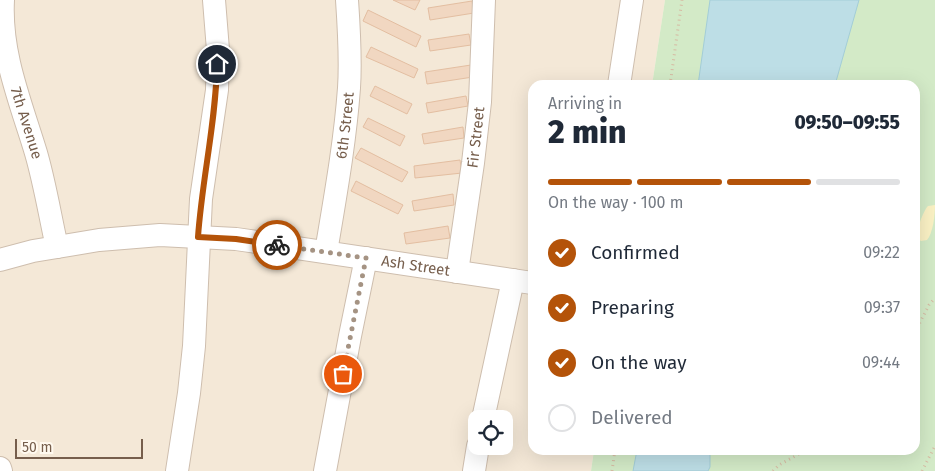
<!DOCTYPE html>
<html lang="en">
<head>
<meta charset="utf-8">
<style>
	:root { --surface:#fff; --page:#f2f2f3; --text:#1f2937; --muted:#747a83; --line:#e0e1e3; --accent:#b45309 }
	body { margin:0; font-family:"Fira Sans",sans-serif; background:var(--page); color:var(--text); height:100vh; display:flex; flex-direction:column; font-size:19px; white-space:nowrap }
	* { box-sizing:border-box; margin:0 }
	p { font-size:16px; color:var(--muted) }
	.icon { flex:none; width:28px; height:28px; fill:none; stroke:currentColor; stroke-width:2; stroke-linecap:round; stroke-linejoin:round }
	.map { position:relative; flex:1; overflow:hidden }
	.details { position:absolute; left:528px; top:80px; width:392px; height:375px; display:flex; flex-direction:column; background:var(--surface); border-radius:15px; box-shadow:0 5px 20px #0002 }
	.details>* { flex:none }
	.tools { position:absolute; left:468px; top:410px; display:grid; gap:10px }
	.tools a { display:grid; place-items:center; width:45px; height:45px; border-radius:10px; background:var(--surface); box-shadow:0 5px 20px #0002; font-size:25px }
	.scale { position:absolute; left:15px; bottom:12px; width:128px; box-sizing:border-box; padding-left:5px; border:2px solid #765e4c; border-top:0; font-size:14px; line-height:18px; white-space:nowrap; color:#765e4c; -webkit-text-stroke:4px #fff9ef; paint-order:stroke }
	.pin { position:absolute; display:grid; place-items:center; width:42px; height:42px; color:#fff; margin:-21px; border:2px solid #fff; border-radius:50%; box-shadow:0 1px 5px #0007 }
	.courier { position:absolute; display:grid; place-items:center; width:50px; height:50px; margin:-25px; border:4px solid #b45309; border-radius:50%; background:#fff; color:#222; box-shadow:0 1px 6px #0007 }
	.headline em { font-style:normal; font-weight:800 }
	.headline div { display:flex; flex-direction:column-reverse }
	.headline { display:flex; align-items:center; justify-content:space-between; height:85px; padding:0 20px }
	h1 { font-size:32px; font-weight:800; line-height:38px }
	.bar { display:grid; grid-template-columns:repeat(4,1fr); gap:8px 5px; align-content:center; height:60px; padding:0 20px }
	.bar i { height:6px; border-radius:4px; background:var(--line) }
	.bar .active { background:var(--accent) }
	.bar p { grid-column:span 4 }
	ol { padding:0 20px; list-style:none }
	li { display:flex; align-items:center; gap:15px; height:55px }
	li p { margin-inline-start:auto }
	li .icon { padding:5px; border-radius:50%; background:var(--accent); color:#fff; stroke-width:4 }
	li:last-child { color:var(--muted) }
	li i { width:28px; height:28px; border:2px solid var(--line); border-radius:50% }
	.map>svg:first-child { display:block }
	.residential { fill:#f4e8d7; fill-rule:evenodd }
	.green { fill:#d3eac7 }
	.sand { fill:#faf1c4 }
	.water { fill:#bddee6; stroke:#a3cdd7 }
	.building { fill:#f1d7c1; stroke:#e3bea1 }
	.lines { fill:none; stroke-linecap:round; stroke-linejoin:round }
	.minor-casing { stroke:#cebeae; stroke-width:24 }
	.path { stroke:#d6baa3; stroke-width:3; stroke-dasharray:1 4; stroke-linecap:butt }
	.minor { stroke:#fff; stroke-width:22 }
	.done { stroke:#a59383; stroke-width:5; stroke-dasharray:0 9 }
	.route { stroke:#b45309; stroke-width:6 }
	.labels { text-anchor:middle; stroke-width:4; stroke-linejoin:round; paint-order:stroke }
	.street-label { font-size:15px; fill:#765e4c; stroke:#fff9ef }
</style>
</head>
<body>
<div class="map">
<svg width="935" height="471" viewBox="0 0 935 471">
	<rect width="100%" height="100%" fill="#fcf6e9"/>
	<path class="residential" d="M0,0H665L652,85H532V450H594L591,471H0ZM476,419H504V446H476Z"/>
	<path class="green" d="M665,0H935V471H591L594,450H915V85H652Z"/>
	<path class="sand" d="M935,205C935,215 933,233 927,240L921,241L917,238C916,231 923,211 928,206Z"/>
	<g class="water">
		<path d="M710,0H859L835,85H698Z"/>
		<path d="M637,450H710V467L708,471H633Z"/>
	</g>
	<g class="building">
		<path d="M393,0H420L415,10Z"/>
		<path d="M472,1L474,13L430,20L428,8Z"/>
		<path d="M368,10L421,36L416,47L363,21Z"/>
		<path d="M469,34L471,45L430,51L428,40Z"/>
		<path d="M371,47L418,69L414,78L366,57Z"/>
		<path d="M471,65L473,77L427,84L425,72Z"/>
		<path d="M375,86L412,104L407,114L370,96Z"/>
		<path d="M466,96L468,106L428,113L426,103Z"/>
		<path d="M368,118L405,136L400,146L363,127Z"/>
		<path d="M463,127L464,138L424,144L422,134Z"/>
		<path d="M361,148L408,172L402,182L355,158Z"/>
		<path d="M460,160L462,173L415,178L414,166Z"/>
		<path d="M356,181L403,205L398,214L351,191Z"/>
		<path d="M453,194L454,205L414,211L412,201Z"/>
		<path d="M448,226L450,238L406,244L404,233Z"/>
	</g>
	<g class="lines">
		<g class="minor-casing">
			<g id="minor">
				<path id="s1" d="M3,0C0,54 21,103 36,153C45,184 50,216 57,247"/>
				<path d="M619,85L632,0"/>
				<path id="s2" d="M326,252C335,198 345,143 349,88C351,59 349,29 347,0"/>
				<path id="s3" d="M0,260L33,251L99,240L160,235L236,239L532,283"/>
				<path id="s4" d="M457,272L473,163L480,102L484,0"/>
				<path d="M483,419L513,280"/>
				<path d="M0,468L1,471"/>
				<path d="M177,471L189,393L194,346L201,199L217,90L218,50L214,0"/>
				<path d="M325,471L350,336L366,258"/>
				<path d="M474,471L478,446"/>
			</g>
		</g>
		<g class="path">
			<path d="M670,85L682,0"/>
			<path d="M915,332L929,305L935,298"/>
			<path d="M612,471L615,450"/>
			<path d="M773,471L779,465L806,450"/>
			<path d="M922,471L935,446"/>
		</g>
		<use href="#minor" class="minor"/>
	</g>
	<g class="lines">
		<path class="done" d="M277,245L366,258L343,374"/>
		<path class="route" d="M217,64C216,122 202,179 198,237L236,239L277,245"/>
	</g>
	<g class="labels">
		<g class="street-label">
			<text dy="5" stroke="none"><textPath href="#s1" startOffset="126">7th Avenue</textPath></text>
			<text dy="5" stroke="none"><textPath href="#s2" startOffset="128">6th Street</textPath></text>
			<text dy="5" stroke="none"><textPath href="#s4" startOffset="136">Fir Street</textPath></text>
			<text dy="5" stroke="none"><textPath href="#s3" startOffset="420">Ash Street</textPath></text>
		</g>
	</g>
</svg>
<div class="tools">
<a><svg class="icon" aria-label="locate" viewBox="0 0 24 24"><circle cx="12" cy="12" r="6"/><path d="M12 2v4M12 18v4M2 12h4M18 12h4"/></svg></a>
</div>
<div class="scale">50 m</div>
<div class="pin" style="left:343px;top:374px;background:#ea580c"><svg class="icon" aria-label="bag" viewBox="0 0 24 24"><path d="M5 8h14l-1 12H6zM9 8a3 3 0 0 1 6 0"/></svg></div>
<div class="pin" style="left:217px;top:64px;background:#1f2937"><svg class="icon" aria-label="home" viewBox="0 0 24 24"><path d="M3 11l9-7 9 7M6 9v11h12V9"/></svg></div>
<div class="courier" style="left:277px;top:245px"><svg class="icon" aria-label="bike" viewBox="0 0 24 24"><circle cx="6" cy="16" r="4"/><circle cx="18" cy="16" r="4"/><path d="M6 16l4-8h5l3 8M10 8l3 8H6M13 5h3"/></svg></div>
<section class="details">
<div class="headline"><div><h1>2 min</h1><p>Arriving in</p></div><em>09:50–09:55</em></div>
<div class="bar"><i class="active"></i><i class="active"></i><i class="active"></i><i></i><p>On the way · 100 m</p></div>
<ol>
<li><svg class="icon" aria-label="check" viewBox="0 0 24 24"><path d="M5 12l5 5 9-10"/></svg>Confirmed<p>09:22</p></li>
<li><svg class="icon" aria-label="check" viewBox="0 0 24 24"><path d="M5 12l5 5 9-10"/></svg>Preparing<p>09:37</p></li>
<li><svg class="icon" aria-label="check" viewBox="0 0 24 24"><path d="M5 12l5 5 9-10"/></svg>On the way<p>09:44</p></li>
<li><i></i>Delivered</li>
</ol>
</section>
</div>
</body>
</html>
